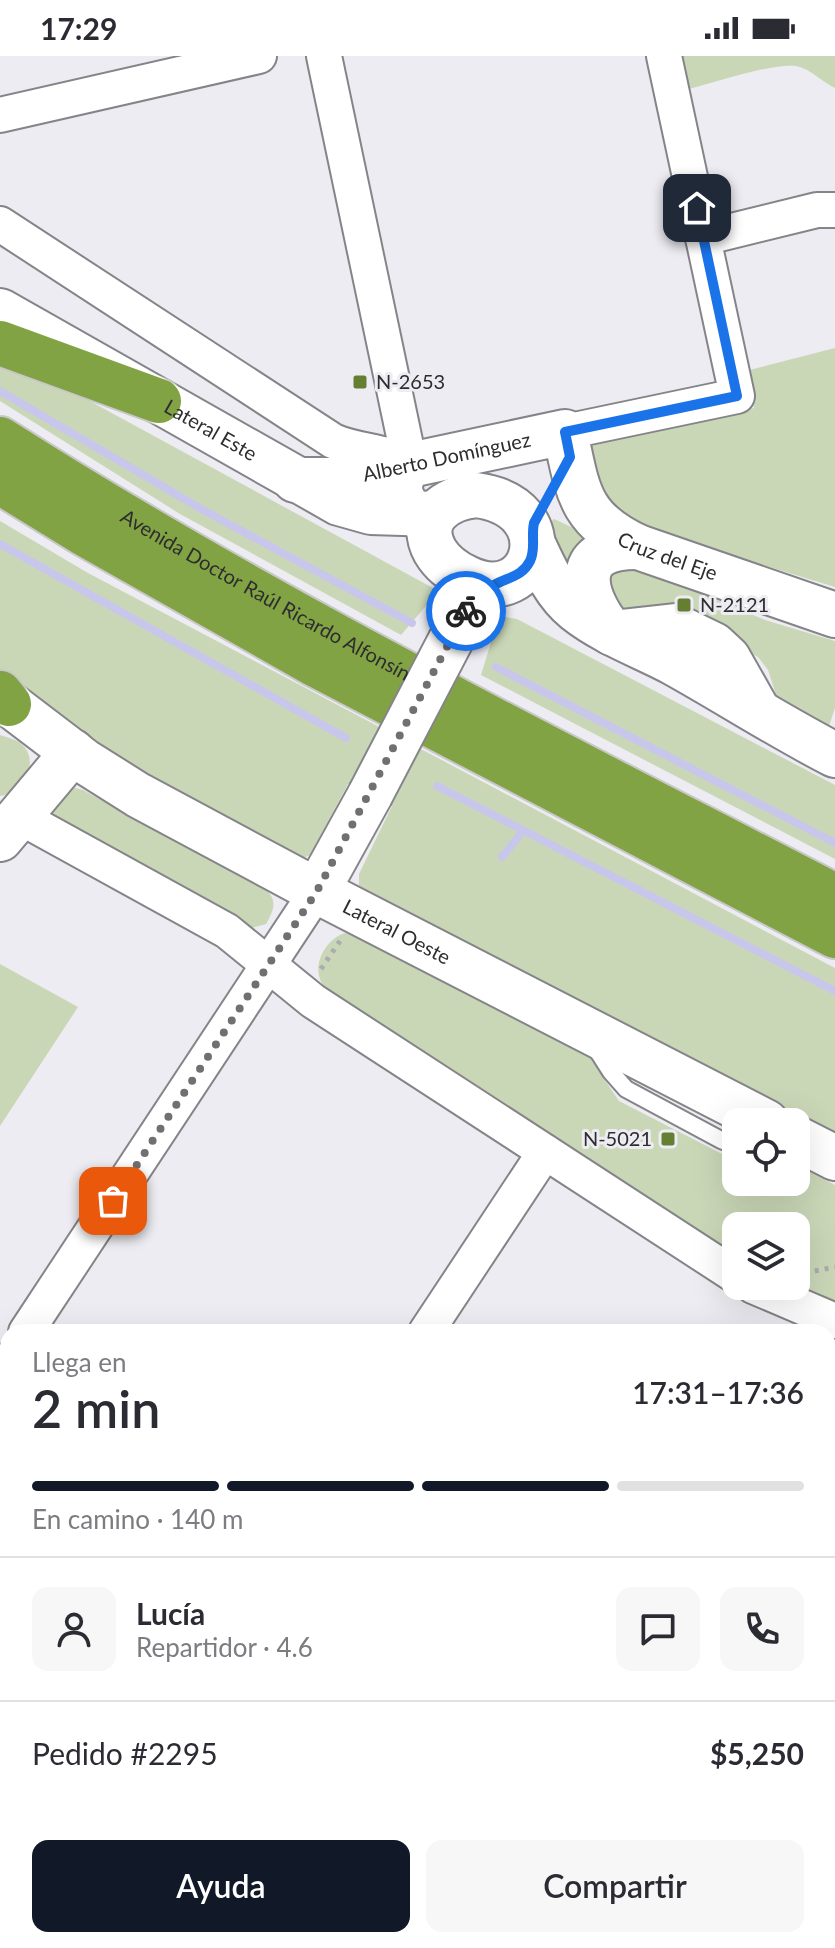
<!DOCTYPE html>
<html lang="es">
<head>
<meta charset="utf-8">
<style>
	:root { --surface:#fff; --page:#f7f7f7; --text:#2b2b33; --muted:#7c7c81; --line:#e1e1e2; --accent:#111827 }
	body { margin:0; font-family:Lato,sans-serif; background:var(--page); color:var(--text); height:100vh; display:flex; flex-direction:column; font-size:30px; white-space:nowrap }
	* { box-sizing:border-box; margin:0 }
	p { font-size:26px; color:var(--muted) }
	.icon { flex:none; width:44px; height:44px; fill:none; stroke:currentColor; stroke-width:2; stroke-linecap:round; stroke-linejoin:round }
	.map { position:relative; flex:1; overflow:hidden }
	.panel { position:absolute; left:0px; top:1268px; width:836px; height:624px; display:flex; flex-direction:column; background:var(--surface); border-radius:24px 24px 0 0; box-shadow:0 8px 32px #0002 }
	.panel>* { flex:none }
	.buttons { position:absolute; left:722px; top:1052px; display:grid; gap:16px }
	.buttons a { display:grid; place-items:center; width:88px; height:88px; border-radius:16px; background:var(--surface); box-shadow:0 8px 32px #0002; font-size:40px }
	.pin { position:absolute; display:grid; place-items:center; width:68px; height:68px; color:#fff; margin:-34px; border-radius:16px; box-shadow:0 4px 12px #0006 }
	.courier { position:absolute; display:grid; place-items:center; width:80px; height:80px; margin:-40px; border:6px solid #1a73e8; border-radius:50%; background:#fff; color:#222; box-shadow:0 2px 10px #0007 }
	.headline em { font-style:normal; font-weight:600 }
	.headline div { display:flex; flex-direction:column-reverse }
	.headline { display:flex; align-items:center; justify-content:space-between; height:136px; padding:0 32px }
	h1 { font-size:52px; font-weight:600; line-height:60px }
	.bar { display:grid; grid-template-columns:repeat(4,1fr); gap:12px 8px; align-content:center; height:96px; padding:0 32px }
	.bar i { height:10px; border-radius:6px; background:var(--line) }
	.bar .selected { background:var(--accent) }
	.bar p { grid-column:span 4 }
	.line { display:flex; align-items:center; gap:20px; padding:0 32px; border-top:2px solid var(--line) }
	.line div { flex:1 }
	.round { display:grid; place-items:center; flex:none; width:84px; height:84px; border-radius:16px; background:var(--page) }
	.cta { display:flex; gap:16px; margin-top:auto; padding:16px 32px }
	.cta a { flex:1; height:92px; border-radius:16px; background:var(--accent); color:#fff; font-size:32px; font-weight:600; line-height:92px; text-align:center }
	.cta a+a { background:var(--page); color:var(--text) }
	.status { display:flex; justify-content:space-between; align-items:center; height:56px; padding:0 40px; background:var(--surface); direction:ltr }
	.status svg { height:22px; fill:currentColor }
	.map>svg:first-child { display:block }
	.green { fill:#cad7b7 }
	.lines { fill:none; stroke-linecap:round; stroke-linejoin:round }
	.stream { stroke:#c8c7eb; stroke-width:8 }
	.service-casing { stroke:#848489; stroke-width:20 }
	.pedestrian-casing { stroke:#848489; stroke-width:30 }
	.minor-casing { stroke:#848489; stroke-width:38 }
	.secondary-casing { stroke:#848489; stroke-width:48 }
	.motorway-casing { stroke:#c8c8c9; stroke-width:48 }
	.path { stroke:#acacb0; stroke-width:5; stroke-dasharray:4 6; stroke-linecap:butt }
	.service { stroke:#fff; stroke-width:16 }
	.pedestrian { stroke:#fff; stroke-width:26 }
	.minor { stroke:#fff; stroke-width:34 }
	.secondary { stroke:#fff; stroke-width:44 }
	.motorway { stroke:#82a343; stroke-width:44 }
	.secondary-bridge-casing { stroke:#848489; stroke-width:48; stroke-linecap:butt }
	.secondary-bridge { stroke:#fff; stroke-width:44 }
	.done { stroke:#707073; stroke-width:8; stroke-dasharray:0 14.4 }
	.route { stroke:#1a73e8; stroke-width:10 }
	.poi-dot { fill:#657f32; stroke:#ececf2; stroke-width:3 }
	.labels { text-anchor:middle; stroke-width:6; stroke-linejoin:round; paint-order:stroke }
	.poi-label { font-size:20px; fill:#2d2d2f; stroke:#ececf2; text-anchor:start }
	.street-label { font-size:20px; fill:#2d2d2f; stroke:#ececf2 }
</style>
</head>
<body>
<div class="status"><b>17:29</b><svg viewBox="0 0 49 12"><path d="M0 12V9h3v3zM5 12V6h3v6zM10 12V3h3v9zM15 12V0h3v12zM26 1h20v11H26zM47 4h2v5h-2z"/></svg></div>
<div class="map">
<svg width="835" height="1892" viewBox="0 0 835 1892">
	<rect width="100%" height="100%" fill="#ececf2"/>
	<g class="green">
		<path d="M681,0H835V32C822,26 811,13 796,10C772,7 714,27 689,33Z"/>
		<path d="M835,292V531L658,477L612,456L587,395L596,386L754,352L746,315Z"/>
		<path d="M0,309L86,343L433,532L437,537L401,579L180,458L0,345Z"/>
		<path d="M554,463L591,480L565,517L547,469Z"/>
		<path d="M0,465L88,517L835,912V1078L365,836L359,830V818L392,750L348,728L310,799L301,803L144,718L9,626L0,618Z"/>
		<path d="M620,504L765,564L835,585V652L828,673L777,642L768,614L758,601L670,557L617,556L600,510Z"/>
		<path d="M505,561L517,563L835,729V803L481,619L497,567Z"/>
		<path d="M0,679C6,681 14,683 19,686C43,703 23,738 0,740Z"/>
		<path d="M72,731L83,734L265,833C278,844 274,854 266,868L251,872L53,762L49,756L67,732Z"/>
		<path d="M345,877L354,879L590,1002L619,1045L730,1102H736V1126H796V1109L835,1129V1245L796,1230V1170H736V1201L327,933C308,916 323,884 345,877Z"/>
		<path d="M0,908L78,951L0,1070Z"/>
	</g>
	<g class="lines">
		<g class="stream">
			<path d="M0,335L203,454L412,567"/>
			<path d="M0,488L346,682"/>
			<path d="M496,611L835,787"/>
			<path d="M437,730L835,935"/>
			<path d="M502,801L523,775"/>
		</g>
		<g class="service-casing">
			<path id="service" d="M595,991L611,1016L626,1033L721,1084L736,1090"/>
		</g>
		<g class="pedestrian-casing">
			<g id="pedestrian">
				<path d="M0,1383L8,1389"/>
				<path d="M828,1824L835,1826"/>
				<path d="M760,1884L772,1892"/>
			</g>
		</g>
		<g class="minor-casing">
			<g id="minor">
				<path d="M324,0L410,409L404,434L425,477"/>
				<path d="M0,59L259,0"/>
				<path d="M0,168L333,385C358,396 385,394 410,409"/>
				<path d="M703,182L817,154H835"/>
				<path d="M565,376L737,340L664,0"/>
				<path d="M20,761L227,875L313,945L736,1220"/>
				<path d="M753,1230L835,1265"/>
				<path d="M26,1276L317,835"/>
				<path d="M426,1276L545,1096"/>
				<path d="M0,1316L8,1304"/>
				<path d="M0,1798L8,1786"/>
				<path d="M252,1892L257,1884"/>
				<path d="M566,1892L571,1884"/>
			</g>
		</g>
		<g class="secondary-casing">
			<g id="secondary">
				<path id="s1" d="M0,255L339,447L371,456L434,458"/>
				<path id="s2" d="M295,424H329L363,419L565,376C578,435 578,463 638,491L835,559"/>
				<path d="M476,439C567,451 536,555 467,522C454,516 442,507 435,495C417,462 446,442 476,439Z"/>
				<path d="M533,488C544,512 555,537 576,554C605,577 642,590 674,607C728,637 780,671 835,699"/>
				<path d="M611,575C579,535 573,490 638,491"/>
				<path d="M612,577L675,570L714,589L728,602L758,655"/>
				<path id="s3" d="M0,641L84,705L138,739L317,835L766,1066"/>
				<path d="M0,783L73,696"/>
				<path d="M317,835L370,739"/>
				<path d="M796,1082L835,1102"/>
			</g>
		</g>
		<g class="motorway-casing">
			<g id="motorway">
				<path d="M0,287L159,345"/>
				<path id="s4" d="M0,383C268,554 553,694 835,840"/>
				<path d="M0,426L83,477L316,609L835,880"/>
				<path d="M0,637L9,648"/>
			</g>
		</g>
		<g class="path">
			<path d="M321,913L340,885"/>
			<path d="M805,1217L835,1211"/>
		</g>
		<use href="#service" class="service"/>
		<use href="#pedestrian" class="pedestrian"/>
		<use href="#minor" class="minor"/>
		<use href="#secondary" class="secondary"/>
		<use href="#motorway" class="motorway"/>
		<g class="secondary-bridge-casing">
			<path id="secondary-bridge" d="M370,739L466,555"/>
		</g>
		<use href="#secondary-bridge" class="secondary-bridge"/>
	</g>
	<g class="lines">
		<path class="done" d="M113,1145L317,835L466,555"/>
		<path class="route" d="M466,555C473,547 484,535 494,529C508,521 522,521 530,505C536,493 531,480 534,467L570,401L565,376L737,340L697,152"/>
	</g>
	<g class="poi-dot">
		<rect x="352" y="318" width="16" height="16" rx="4"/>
		<rect x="676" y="541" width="16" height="16" rx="4"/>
		<rect x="660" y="1075" width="16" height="16" rx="4"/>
	</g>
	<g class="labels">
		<g class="poi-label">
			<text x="376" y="333">N-2653</text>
			<text x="700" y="556">N-2121</text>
			<text x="652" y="1090" text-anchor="end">N-5021</text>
		</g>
		<g class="street-label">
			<text dy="7" stroke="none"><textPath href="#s1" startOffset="242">Lateral Este</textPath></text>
			<text dy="7" stroke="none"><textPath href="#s2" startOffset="154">Alberto Domínguez</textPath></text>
			<text dy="7" stroke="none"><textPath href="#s2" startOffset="450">Cruz del Eje</textPath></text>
			<text dy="7" stroke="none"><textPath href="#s4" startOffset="308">Avenida Doctor Raúl Ricardo Alfonsín</textPath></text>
			<text dy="7" stroke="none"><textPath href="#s3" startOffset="462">Lateral Oeste</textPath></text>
		</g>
	</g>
</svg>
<div class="buttons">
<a><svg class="icon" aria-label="locate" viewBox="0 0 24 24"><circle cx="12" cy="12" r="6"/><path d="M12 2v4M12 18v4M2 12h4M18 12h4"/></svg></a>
<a><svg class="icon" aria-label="layers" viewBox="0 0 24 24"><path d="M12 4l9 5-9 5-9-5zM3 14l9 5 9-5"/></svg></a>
</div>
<div class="pin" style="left:113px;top:1145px;background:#ea580c"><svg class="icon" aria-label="bag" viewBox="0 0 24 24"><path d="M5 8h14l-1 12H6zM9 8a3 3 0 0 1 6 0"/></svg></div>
<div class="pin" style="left:697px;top:152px;background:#1f2937"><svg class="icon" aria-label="home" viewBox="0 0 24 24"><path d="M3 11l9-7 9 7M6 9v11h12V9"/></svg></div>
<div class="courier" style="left:466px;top:555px"><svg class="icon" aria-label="bike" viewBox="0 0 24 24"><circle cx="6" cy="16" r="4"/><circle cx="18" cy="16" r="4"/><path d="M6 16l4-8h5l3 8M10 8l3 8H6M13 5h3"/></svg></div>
<section class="panel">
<div class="headline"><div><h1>2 min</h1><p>Llega en</p></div><em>17:31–17:36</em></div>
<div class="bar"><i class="selected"></i><i class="selected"></i><i class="selected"></i><i></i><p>En camino · 140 m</p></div>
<div class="line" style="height:144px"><a class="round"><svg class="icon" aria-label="person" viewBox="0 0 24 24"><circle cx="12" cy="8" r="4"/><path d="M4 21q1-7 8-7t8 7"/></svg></a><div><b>Lucía</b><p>Repartidor · 4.6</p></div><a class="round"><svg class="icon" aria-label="chat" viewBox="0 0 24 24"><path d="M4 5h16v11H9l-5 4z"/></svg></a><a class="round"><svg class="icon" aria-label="phone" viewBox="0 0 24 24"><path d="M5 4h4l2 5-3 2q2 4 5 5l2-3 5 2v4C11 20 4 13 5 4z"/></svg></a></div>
<div class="line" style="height:104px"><div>Pedido #2295</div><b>$5,250</b></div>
<div class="cta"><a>Ayuda</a><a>Compartir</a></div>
</section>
</div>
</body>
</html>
